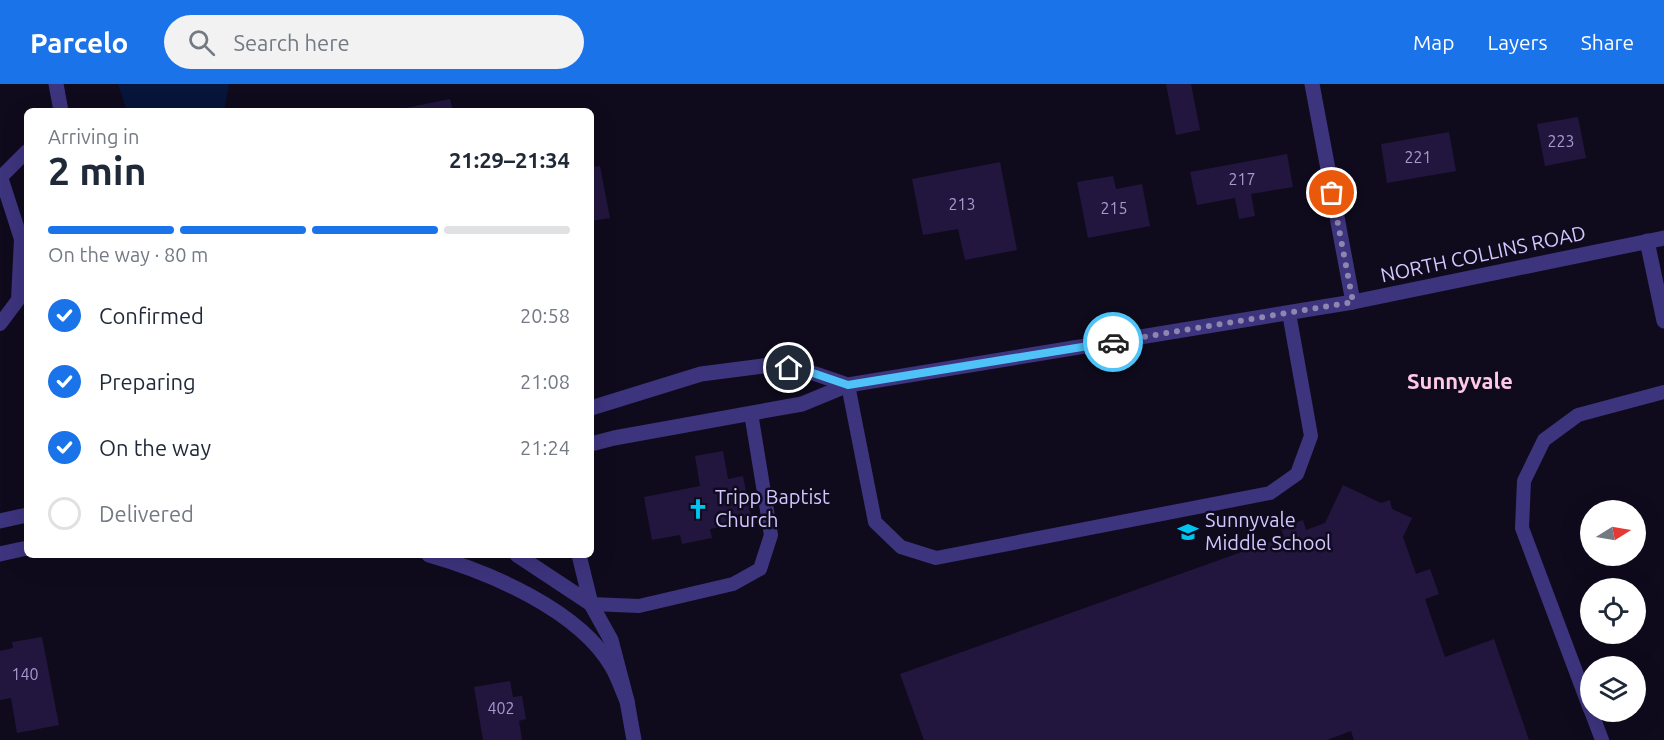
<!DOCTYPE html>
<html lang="en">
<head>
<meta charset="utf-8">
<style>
	:root { --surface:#fff; --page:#f2f2f3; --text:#1f2937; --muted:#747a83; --line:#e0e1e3; --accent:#1a73e8 }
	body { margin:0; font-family:Ubuntu,sans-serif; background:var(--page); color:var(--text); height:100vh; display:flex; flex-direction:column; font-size:22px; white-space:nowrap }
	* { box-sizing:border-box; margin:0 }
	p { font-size:20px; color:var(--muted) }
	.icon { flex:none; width:33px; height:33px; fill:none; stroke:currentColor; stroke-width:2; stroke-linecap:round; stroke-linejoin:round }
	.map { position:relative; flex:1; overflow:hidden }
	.drawer { position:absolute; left:24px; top:24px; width:570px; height:450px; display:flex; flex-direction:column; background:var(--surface); border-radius:9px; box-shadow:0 6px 24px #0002 }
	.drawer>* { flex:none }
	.needle { width:39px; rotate:79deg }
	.controls { position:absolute; left:1580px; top:416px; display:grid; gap:12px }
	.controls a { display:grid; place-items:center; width:66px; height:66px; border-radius:50%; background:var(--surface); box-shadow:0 6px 24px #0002; font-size:30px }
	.pin { position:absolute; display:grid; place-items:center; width:51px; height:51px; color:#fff; margin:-26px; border:3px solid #fff; border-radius:50%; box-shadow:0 2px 6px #0007 }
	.courier { position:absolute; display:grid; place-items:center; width:60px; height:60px; margin:-30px; border:4px solid #4fc3f7; border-radius:50%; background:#fff; color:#222; box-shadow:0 2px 8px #0007 }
	.head em { font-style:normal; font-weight:700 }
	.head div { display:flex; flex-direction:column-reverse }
	.head { display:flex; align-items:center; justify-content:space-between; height:102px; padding:0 24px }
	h1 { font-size:39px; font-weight:700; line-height:45px }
	.bar { display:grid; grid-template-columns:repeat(4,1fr); gap:9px 6px; align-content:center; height:72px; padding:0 24px }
	.bar i { height:8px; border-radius:4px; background:var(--line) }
	.bar .current { background:var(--accent) }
	.bar p { grid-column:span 4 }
	ol { padding:0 24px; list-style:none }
	li { display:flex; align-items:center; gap:18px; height:66px }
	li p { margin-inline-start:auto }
	li .icon { padding:6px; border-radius:50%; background:var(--accent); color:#fff; stroke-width:4 }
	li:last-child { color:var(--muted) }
	li i { width:33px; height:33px; border:3px solid var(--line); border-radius:50% }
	header { display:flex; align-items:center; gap:36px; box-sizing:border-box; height:84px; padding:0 30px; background:var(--accent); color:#fff }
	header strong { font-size:28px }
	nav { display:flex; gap:33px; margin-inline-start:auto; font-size:21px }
	.search { width:420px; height:54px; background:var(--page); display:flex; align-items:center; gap:15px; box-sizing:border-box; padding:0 21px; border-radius:33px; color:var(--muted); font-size:22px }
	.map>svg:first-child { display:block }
	.water { fill:#07153a }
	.building { fill:#22163e }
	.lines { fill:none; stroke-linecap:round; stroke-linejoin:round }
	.service { stroke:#3d347e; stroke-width:14 }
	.minor { stroke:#3d347e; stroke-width:15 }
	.tertiary { stroke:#3d347e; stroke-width:15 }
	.done { stroke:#8e85b0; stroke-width:6; stroke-dasharray:0 10.8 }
	.route { stroke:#4fc3f7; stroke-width:8 }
	.labels { text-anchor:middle; stroke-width:5; stroke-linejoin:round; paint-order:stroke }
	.number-label { font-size:16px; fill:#a69bcf }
	.street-label { font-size:20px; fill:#d2c7ff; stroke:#0f0b1d }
	.poi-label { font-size:20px; fill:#d2c7ff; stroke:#0f0b1d; text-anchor:start }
	.quarter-label { font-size:22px; font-weight:bold; fill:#ffc9e7; stroke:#0f0b1d }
</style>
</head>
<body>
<header>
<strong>Parcelo</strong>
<div class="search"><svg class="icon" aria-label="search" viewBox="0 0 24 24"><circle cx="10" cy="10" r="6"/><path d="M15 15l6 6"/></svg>Search here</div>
<nav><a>Map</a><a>Layers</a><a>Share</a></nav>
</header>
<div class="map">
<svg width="1664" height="656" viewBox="0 0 1664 656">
	<rect width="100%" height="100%" fill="#0f0b1d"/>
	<path class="water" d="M118,0H229L224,27H127Z"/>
	<g class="building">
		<path d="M1166,0H1191L1200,46L1176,51Z"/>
		<path d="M450,15L453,27H397L396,26Z"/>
		<path d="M1578,33L1586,74L1545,82L1537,40Z"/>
		<path d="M1449,48L1456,87L1387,99L1381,60Z"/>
		<path d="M1287,70L1293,103L1251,110L1255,132L1239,135L1235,114L1197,121L1190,88Z"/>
		<path d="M1000,78L1017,166L965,176L958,145L923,151L912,95Z"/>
		<path d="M600,82L610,134L591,137V83Z"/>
		<path d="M1113,92L1116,105L1142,100L1150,142L1088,154L1077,98Z"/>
		<path d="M723,367L728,395L743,392L752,437L710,445L712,454L682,460L680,451L652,456L644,413L700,402L695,372Z"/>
		<path d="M1343,401L1381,419L1390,416L1392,425L1412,434L1403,453L1416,490L1430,485L1439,510L1425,515L1445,573L1494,555L1529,656H1354L1351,647L1327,656H924L900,590L1284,453L1281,444L1303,436L1306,446L1325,439Z"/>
		<path d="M42,553L59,641L17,649L11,614L0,616V567L13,564L12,558Z"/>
		<path d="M510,597L513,613L522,612L526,635L519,637L522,656H483L474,603Z"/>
	</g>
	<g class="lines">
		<g class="service">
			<path d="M0,240L18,216L21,155L1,93L27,67"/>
			<path d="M848,301L875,438L901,463L936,474L1270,409L1297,390L1311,352L1289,229"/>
			<path d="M591,520L639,522L733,500L760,485L771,451L751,329"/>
			<path d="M1590,625L1522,444L1524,397L1544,356L1578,331L1664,308"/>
			<path d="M1591,627L1602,656"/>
		</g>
		<g class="minor">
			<path d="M1312,0L1353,218"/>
			<path d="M1647,157L1664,237"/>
		</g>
		<g class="tertiary">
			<path d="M56,0L61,27"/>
			<path d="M591,324L701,290L771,281L807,287L848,301"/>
			<path d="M591,360L614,354L802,320L848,301L1353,218L1664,154"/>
			<path d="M0,437L27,431"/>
			<path d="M0,470L27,464"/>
			<path d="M429,471C489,488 579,526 612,583C618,593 622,606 627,617"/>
			<path d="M517,471L591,520L611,556L627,617L634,656"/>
			<path d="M579,471L591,520"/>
		</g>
	</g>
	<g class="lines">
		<path class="done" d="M1113,258L1353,218L1332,109"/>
		<path class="route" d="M789,284L807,287L848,301L1113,258"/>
	</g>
	<defs>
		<g id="church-bare" transform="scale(1.62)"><path d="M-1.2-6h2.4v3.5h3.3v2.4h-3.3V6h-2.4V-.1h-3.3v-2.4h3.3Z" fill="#00c5f2" stroke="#0f0b1d" stroke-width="2.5" paint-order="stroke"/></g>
		<g id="school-bare" transform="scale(1.62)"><path d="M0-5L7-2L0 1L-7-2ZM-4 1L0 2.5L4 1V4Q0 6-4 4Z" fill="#00c5f2" stroke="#0f0b1d" stroke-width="2.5" paint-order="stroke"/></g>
	</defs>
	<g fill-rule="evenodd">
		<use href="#church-bare" x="698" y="425"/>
		<use href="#school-bare" x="1188" y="448"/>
	</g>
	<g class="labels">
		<g class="number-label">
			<text x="1561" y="63">223</text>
			<text x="1418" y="79">221</text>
			<text x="1242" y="101">217</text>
			<text x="962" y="126">213</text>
			<text x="1114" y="130">215</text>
			<text x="25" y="596">140</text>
			<text x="501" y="630">402</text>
		</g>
		<g class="street-label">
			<text transform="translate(1483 170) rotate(-12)" y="7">NORTH COLLINS ROAD</text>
		</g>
		<g class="poi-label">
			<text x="715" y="420">Tripp Baptist<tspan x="715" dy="23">Church</tspan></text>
			<text x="1205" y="443">Sunnyvale<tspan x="1205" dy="23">Middle School</tspan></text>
		</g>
		<g class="quarter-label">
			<text x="1460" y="305">Sunnyvale</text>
		</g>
	</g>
</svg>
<div class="controls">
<a><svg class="needle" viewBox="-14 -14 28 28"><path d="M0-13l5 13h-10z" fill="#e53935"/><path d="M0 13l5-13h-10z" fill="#747a83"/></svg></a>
<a><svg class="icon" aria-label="locate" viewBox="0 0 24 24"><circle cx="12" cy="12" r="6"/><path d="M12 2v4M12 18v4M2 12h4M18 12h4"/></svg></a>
<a><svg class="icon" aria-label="layers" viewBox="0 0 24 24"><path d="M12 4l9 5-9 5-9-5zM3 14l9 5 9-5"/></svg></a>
</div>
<div class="pin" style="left:1332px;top:109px;background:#ea580c"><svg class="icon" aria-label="bag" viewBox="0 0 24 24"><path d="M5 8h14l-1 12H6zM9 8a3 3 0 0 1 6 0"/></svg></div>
<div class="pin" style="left:789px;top:284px;background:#1f2937"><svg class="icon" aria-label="home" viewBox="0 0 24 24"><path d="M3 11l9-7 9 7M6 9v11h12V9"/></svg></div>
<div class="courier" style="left:1113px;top:258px"><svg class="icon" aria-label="car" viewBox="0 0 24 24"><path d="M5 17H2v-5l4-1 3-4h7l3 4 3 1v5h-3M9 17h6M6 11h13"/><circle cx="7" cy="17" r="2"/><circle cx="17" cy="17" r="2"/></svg></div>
<section class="drawer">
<div class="head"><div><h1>2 min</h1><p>Arriving in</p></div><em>21:29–21:34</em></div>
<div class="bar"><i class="current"></i><i class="current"></i><i class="current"></i><i></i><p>On the way · 80 m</p></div>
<ol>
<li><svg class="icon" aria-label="check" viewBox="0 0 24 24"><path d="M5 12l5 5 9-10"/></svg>Confirmed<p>20:58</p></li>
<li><svg class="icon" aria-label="check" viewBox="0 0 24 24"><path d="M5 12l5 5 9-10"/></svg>Preparing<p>21:08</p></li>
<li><svg class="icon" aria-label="check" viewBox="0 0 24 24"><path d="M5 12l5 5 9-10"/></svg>On the way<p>21:24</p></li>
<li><i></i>Delivered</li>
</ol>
</section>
</div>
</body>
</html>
